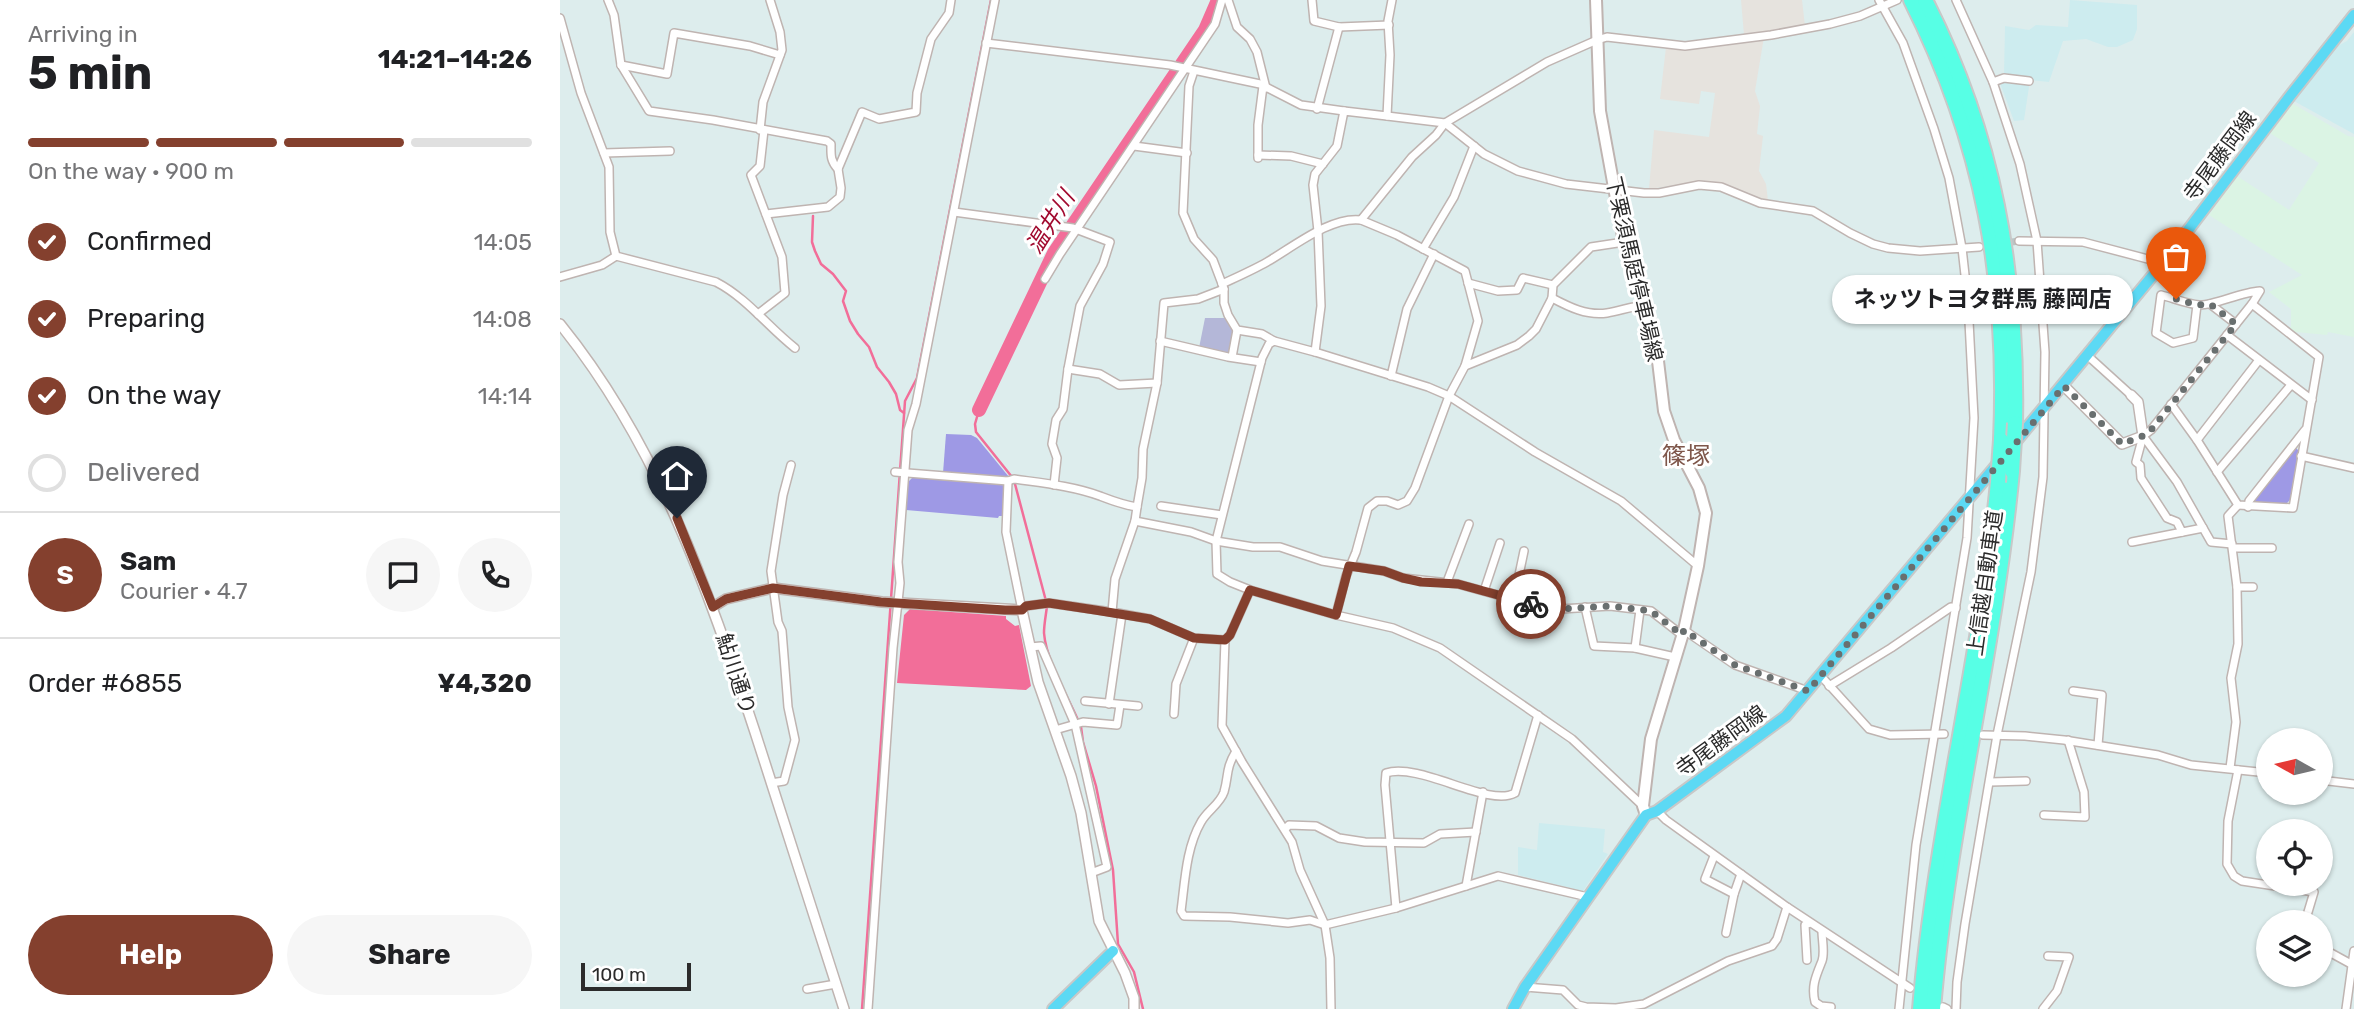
<!DOCTYPE html>
<html lang="en">
<head>
<meta charset="utf-8">
<style>
	:root { --surface:#fff; --page:#f6f6f6; --text:#202124; --muted:#757577; --line:#e0e0e0; --accent:#84402e }
	body { margin:0; font-family:Rubik,"Noto Sans JP",sans-serif; background:var(--page); color:var(--text); height:100vh; display:flex; flex-direction:column; font-size:26px; white-space:nowrap }
	* { box-sizing:border-box; margin:0 }
	p { font-size:23px; color:var(--muted) }
	.icon { flex:none; width:38px; height:38px; fill:none; stroke:currentColor; stroke-width:2; stroke-linecap:round; stroke-linejoin:round }
	.map { position:relative; flex:1; overflow:hidden }
	.side { display:flex; flex-direction:column; background:var(--surface); width:560px }
	.side>* { flex:none }
	.needle { width:46px; rotate:278deg }
	.tools { position:absolute; left:1696px; top:728px; display:grid; gap:14px }
	.tools a { display:grid; place-items:center; width:77px; height:77px; border-radius:50%; background:var(--surface); box-shadow:0 2px 5px #0004; font-size:35px }
	.scale { position:absolute; left:21px; bottom:18px; width:110px; box-sizing:border-box; padding-left:7px; border:4px solid #2b2b2b; border-top:0; font-size:19px; line-height:24px; white-space:nowrap; color:#2b2b2b; -webkit-text-stroke:5px #fff; paint-order:stroke }
	.pin { position:absolute; display:grid; place-items:center; width:60px; height:60px; color:#fff; margin:-72px -30px; border-radius:50% 50% 50% 0; rotate:-45deg; box-shadow:0 0 7px #0007 }
	.pin .icon { rotate:45deg }
	.courier { position:absolute; display:grid; place-items:center; width:70px; height:70px; margin:-35px; border:5px solid #84402e; border-radius:50%; background:#fff; color:#222; box-shadow:0 2px 9px #0007 }
	.bubble { position:absolute; height:49px; border-radius:24px; background:var(--surface); box-shadow:0 2px 5px #0004; font-size:23px; font-weight:700; line-height:49px; text-align:center }
	.headline em { font-style:normal; font-weight:700 }
	.headline div { display:flex; flex-direction:column-reverse }
	.headline { display:flex; align-items:center; justify-content:space-between; height:119px; padding:0 28px }
	h1 { font-size:46px; font-weight:700; line-height:52px }
	.bar { display:grid; grid-template-columns:repeat(4,1fr); gap:10px 7px; align-content:center; height:84px; padding:0 28px }
	.bar i { height:9px; border-radius:5px; background:var(--line) }
	.bar .active { background:var(--accent) }
	.bar p { grid-column:span 4 }
	.line { display:flex; align-items:center; gap:18px; padding:0 28px; border-top:2px solid var(--line) }
	.line div { flex:1 }
	.round { display:grid; place-items:center; flex:none; width:74px; height:74px; border-radius:37px; background:var(--page) }
	ol { padding:0 28px; list-style:none }
	li { display:flex; align-items:center; gap:21px; height:77px }
	li p { margin-inline-start:auto }
	li .icon { padding:7px; border-radius:50%; background:var(--accent); color:#fff; stroke-width:4 }
	li:last-child { color:var(--muted) }
	li i { width:38px; height:38px; border:4px solid var(--line); border-radius:50% }
	.primary-button { display:flex; gap:14px; margin-top:auto; padding:14px 28px }
	.primary-button a { flex:1; height:80px; border-radius:42px; background:var(--accent); color:#fff; font-size:28px; font-weight:700; line-height:80px; text-align:center }
	.primary-button a+a { background:var(--page); color:var(--text) }
	main { display:flex; flex:1; min-height:0 }
	.map>svg:first-child { display:block }
	.industrial { fill:#e6e3de }
	.education { fill:#cdecef }
	.medical { fill:#dbf4e4 }
	.green { fill:#9e99e5 }
	.cemetery { fill:#b4b7d8 }
	.water { fill:#f26e99 }
	.lines { fill:none; stroke-linecap:round; stroke-linejoin:round }
	.stream { stroke:#f26e99; stroke-width:2.5 }
	.river { stroke:#f26e99; stroke-width:14 }
	.minor-tunnel { stroke:#b9c6c6; stroke-width:7; stroke-dasharray:7 3.5; stroke-linecap:butt }
	.minor-casing { stroke:#bfb4b1; stroke-width:10 }
	.tertiary-casing { stroke:#bfb4b1; stroke-width:12 }
	.secondary-casing { stroke:#bfb4b1; stroke-width:14 }
	.primary-casing { stroke:#c8c8c8; stroke-width:14 }
	.motorway-casing { stroke:#c8c8c8; stroke-width:18 }
	.minor { stroke:#fff; stroke-width:7 }
	.tertiary { stroke:#fff; stroke-width:9 }
	.secondary { stroke:#fff; stroke-width:10 }
	.primary { stroke:#5cd9f4; stroke-width:10 }
	.motorway { stroke:#57ffe5; stroke-width:14 }
	.motorway-bridge-casing { stroke:#c8c8c8; stroke-width:18; stroke-linecap:butt }
	.motorway-bridge { stroke:#57ffe5; stroke-width:14 }
	.done { stroke:#696f6f; stroke-width:7; stroke-dasharray:0 12.6 }
	.route { stroke:#84402e; stroke-width:9 }
	.labels { text-anchor:middle; stroke-width:6; stroke-linejoin:round; paint-order:stroke }
	.street-label { font-size:21px; fill:#2b2b2b; stroke:#fff }
	.water-label { font-size:23px; font-style:italic; fill:#a10a2f; stroke:#fff }
	.quarter-label { font-size:24px; fill:#7e564a; stroke:#fff }
</style>
</head>
<body>
<main>
<section class="side">
<div class="headline"><div><h1>5 min</h1><p>Arriving in</p></div><em>14:21–14:26</em></div>
<div class="bar"><i class="active"></i><i class="active"></i><i class="active"></i><i></i><p>On the way · 900 m</p></div>
<ol>
<li><svg class="icon" aria-label="check" viewBox="0 0 24 24"><path d="M5 12l5 5 9-10"/></svg>Confirmed<p>14:05</p></li>
<li><svg class="icon" aria-label="check" viewBox="0 0 24 24"><path d="M5 12l5 5 9-10"/></svg>Preparing<p>14:08</p></li>
<li><svg class="icon" aria-label="check" viewBox="0 0 24 24"><path d="M5 12l5 5 9-10"/></svg>On the way<p>14:14</p></li>
<li><i></i>Delivered</li>
</ol>
<div class="line" style="height:126px"><b class="round" style="background:var(--accent);color:#fff">S</b><div><b>Sam</b><p>Courier · 4.7</p></div><a class="round"><svg class="icon" aria-label="chat" viewBox="0 0 24 24"><path d="M4 5h16v11H9l-5 4z"/></svg></a><a class="round"><svg class="icon" aria-label="phone" viewBox="0 0 24 24"><path d="M5 4h4l2 5-3 2q2 4 5 5l2-3 5 2v4C11 20 4 13 5 4z"/></svg></a></div>
<div class="line" style="height:91px"><div>Order #6855</div><b>¥4,320</b></div>
<div class="primary-button"><a>Help</a><a>Share</a></div>
</section>
<div class="map">
<svg width="1794" height="1009" viewBox="0 0 1794 1009">
	<rect width="100%" height="100%" fill="#ddeded"/>
	<g class="industrial">
		<path d="M1181,0H1242L1245,26L1184,35Z"/>
		<path d="M1204,37L1195,91L1200,106L1197,134L1203,136L1199,171L1206,184L1208,201L1155,182L1144,181L1089,189L1094,130L1149,137L1155,93L1141,91L1139,104L1100,99L1106,47Z"/>
	</g>
	<g class="education">
		<path d="M1510,0L1577,5V29L1573,40L1557,47H1548L1526,39L1503,41L1489,82L1470,80L1464,120L1454,121L1440,83L1444,76L1445,26L1469,30L1476,25L1508,27Z"/>
		<path d="M1794,32V134L1732,100L1774,48L1787,41Z"/>
		<path d="M979,823L1045,829L1043,852L1048,854L1023,891L958,875V847L977,850Z"/>
	</g>
	<path class="medical" d="M1730,102L1788,136L1794,137V337L1768,332L1767,335L1736,332L1734,334L1729,330L1731,326V309L1709,292L1742,275L1649,215L1677,176L1729,210L1759,163L1708,132Z"/>
	<g class="green">
		<path d="M386,434L411,435L417,438L449,477L383,473Z"/>
		<path d="M1736,448L1739,451L1730,500L1726,504H1696L1693,502Z"/>
		<path d="M353,477L441,483L445,488L444,516H439L438,518L346,510L348,482Z"/>
	</g>
	<path class="cemetery" d="M645,318H667L675,329L670,354L639,348Z"/>
	<path class="water" d="M350,609L446,616V619L455,626L459,625L471,686L466,690L337,683L344,615Z"/>
	<g class="lines">
		<g class="stream">
			<path d="M253,216L252,242L255,251L261,264L273,274L286,291L283,301L290,321L298,334L309,347L317,367L329,382L336,394L340,410L344,413"/>
			<path d="M419,410L415,424L416,432L452,477"/>
			<path d="M455,484L486,601"/>
			<path d="M487,606C486,615 484,624 484,633C486,660 507,695 518,720"/>
			<path d="M521,727L523,742L536,786L553,870L558,944L574,972L583,1009"/>
			<path d="M302,1009L345,401L357,378L431,0"/>
		</g>
		<path class="river" d="M419,410L494,253L645,30L658,0"/>
		<path class="minor-tunnel" d="M1419,247L1459,241"/>
		<g class="minor-casing">
			<g id="minor">
				<path d="M48,0L54,15L61,65L89,111L153,120L267,141L271,144C271,154 270,161 278,169"/>
				<path d="M668,0L677,27L690,39L697,52L706,88"/>
				<path d="M752,0L754,21L779,27L829,25"/>
				<path d="M832,0L828,21L830,55L827,116L784,111L777,146L755,174L753,185L758,231L761,306L755,352L714,341L709,344L702,358L656,541L657,574L670,582L690,590L776,615L833,628L880,648L1012,739L1083,806"/>
				<path d="M1319,0L1343,43L1374,129L1389,178L1402,248L1408,302L1414,418L1407,538L1356,845L1339,1009"/>
				<path d="M1396,0L1433,82L1460,164L1477,241L1485,352L1483,477L1471,572L1437,735L1405,924L1397,982L1396,1009"/>
				<path d="M0,18L21,93L49,167L50,232L56,256L156,282C187,298 208,327 235,348"/>
				<path d="M426,43L610,65L700,84L741,105L784,111"/>
				<path d="M61,65L107,74L114,33L190,46L220,55"/>
				<path d="M634,71L629,86L623,213L634,239L653,260L664,289V303L668,315L677,330L702,334L714,341"/>
				<path d="M1433,82L1444,78L1469,81"/>
				<path d="M757,109L779,27"/>
				<path d="M827,116L885,123L924,154L958,171L1006,184L1084,193H1099L1139,185L1161,187L1200,203L1253,211L1290,233L1313,244L1328,248L1360,251L1419,247"/>
				<path d="M200,130L203,102L222,50L220,32L210,0"/>
				<path d="M574,146L627,153"/>
				<path d="M44,153L110,151"/>
				<path d="M698,155L731,156L763,164"/>
				<path d="M698,158V125L703,86"/>
				<path d="M394,212L513,228L550,242L543,264L520,306L508,369L503,409L496,420L492,444L497,458L494,485"/>
				<path d="M206,214L268,207L280,197L281,188L278,169L302,112L319,119L356,112L357,93L371,39L389,13L391,0"/>
				<path d="M801,220L837,235L905,271L918,321L905,366"/>
				<path d="M1459,241L1523,242L1603,263"/>
				<path d="M863,249L894,197L914,146"/>
				<path d="M0,277L42,265L56,256"/>
				<path d="M485,279L500,254L655,24L662,0"/>
				<path d="M908,283L938,291L957,290L963,278L993,285"/>
				<path d="M662,284C677,277 693,270 707,262C733,247 771,216 801,220L852,157L876,135L885,123L987,62L1037,40L1047,37L1125,46L1211,35L1270,24L1300,16L1337,0"/>
				<path d="M992,298C1009,307 1027,316 1047,313C1060,311 1072,306 1086,305"/>
				<path d="M1650,304L1676,324"/>
				<path d="M198,314L225,293L222,257L191,175L200,166L204,130"/>
				<path d="M1667,335L1752,400"/>
				<path d="M600,341L668,357L701,362"/>
				<path d="M755,352L868,387L889,396L975,452L1061,501L1138,566"/>
				<path d="M1528,356L1571,395"/>
				<path d="M672,357L677,330"/>
				<path d="M508,369L540,374L559,385L597,383"/>
				<path d="M831,376L847,309L874,254"/>
				<path d="M1611,404L1637,440L1678,505L1733,508L1759,357L1692,304"/>
				<path d="M1583,436L1617,482L1651,542L1672,544"/>
				<path d="M1637,440L1699,360"/>
				<path d="M1741,456L1794,468"/>
				<path d="M335,472L448,481L454,479C482,483 513,486 540,496C553,501 563,505 577,507L575,521L555,579L552,612"/>
				<path d="M1657,472L1731,385"/>
				<path d="M448,481L446,532L462,610L466,606L489,603L552,612L590,619L634,638L665,640"/>
				<path d="M601,506L662,515"/>
				<path d="M577,507L582,478L583,449L597,383L604,303L638,299L664,289"/>
				<path d="M1688,507L1689,501L1745,430"/>
				<path d="M575,521L631,532L656,541L693,547H720L762,561L824,571L843,578L898,584L981,607L1001,609L1050,606L1091,611L1122,635"/>
				<path d="M1622,532L1617,522L1607,518L1581,478L1580,465L1576,462L1583,436L1591,430L1692,304L1700,291C1681,292 1653,306 1639,305C1627,304 1613,298 1601,295L1596,333L1613,343L1633,338L1637,305"/>
				<path d="M1572,542L1643,528"/>
				<path d="M1673,548H1712"/>
				<path d="M887,582L909,524"/>
				<path d="M1677,587H1693"/>
				<path d="M690,590L670,635L665,640L662,726L682,762L732,842L740,870L765,925L770,958L771,1009"/>
				<path d="M924,591L940,543"/>
				<path d="M954,599L964,551"/>
				<path d="M1025,607L1034,646L1075,648L1115,657"/>
				<path d="M776,615L786,576L796,552L808,508L817,501H827L838,505L847,501L855,488L889,396L905,366L957,345L969,336L976,329L992,298L993,285L1031,247L1064,242"/>
				<path d="M1124,630L1175,665L1248,691"/>
				<path d="M470,647L481,646L515,724L547,867L531,873"/>
				<path d="M1075,648L1080,610"/>
				<path d="M1261,676L1309,729L1330,735L1384,734"/>
				<path d="M1269,686L1331,648L1391,607L1396,608"/>
				<path d="M1513,691L1542,695L1538,745"/>
				<path d="M525,701L578,706"/>
				<path d="M549,704L562,614"/>
				<path d="M614,714L616,684L634,638"/>
				<path d="M495,730L523,722L557,725L560,705"/>
				<path d="M1423,735L1465,736L1504,740L1598,755L1631,765L1708,773"/>
				<path d="M676,751C665,770 669,775 664,792C660,804 647,811 641,822C626,848 625,881 621,911L624,916L670,917L728,923L750,920L765,925L836,908L938,876L1028,897"/>
				<path d="M1670,768L1676,722L1671,678L1678,644L1677,587L1668,516L1678,505"/>
				<path d="M1678,770L1668,821L1667,864L1674,876L1682,881L1754,892L1745,922"/>
				<path d="M1760,780L1794,784"/>
				<path d="M1430,782L1466,781"/>
				<path d="M211,783L224,781L235,740L228,707L222,631L218,622L211,571L223,495L231,465"/>
				<path d="M1097,811L1106,820L1227,907L1350,988"/>
				<path d="M1484,815L1525,817L1524,792L1508,740"/>
				<path d="M725,829L729,825L756,826L779,838L805,842L864,843L880,834L916,832"/>
				<path d="M1154,856L1145,879L1174,894"/>
				<path d="M906,886L923,792"/>
				<path d="M836,908L825,785L826,773C860,762 929,808 955,793L978,715"/>
				<path d="M1262,931C1262,940 1265,953 1262,961C1256,976 1251,986 1255,1002L1261,1006L1271,1007"/>
				<path d="M1166,933L1174,894L1181,874"/>
				<path d="M1760,947L1791,964"/>
				<path d="M1247,960L1245,925L1250,923"/>
				<path d="M965,987L1003,990L1018,1005L1026,1007L1056,1008L1084,1004L1168,961L1212,946L1217,939L1227,907"/>
				<path d="M247,989L276,984"/>
				<path d="M1383,1007L1387,1009"/>
				<path d="M308,1009L333,648L340,583L338,562L348,430L356,404L435,0"/>
				<path d="M1483,1009L1497,991L1509,957L1488,956"/>
				<path d="M1786,1009L1794,951"/>
			</g>
		</g>
		<g class="tertiary-casing">
			<g id="tertiary">
				<path d="M0,324C98,445 147,587 195,732C225,824 254,917 284,1009"/>
				<path d="M1504,386L1562,444L1583,436L1578,402L1571,395"/>
				<path d="M153,607L166,599L213,588L322,602L462,610L478,682L511,776L521,813L539,921L565,973L574,998V1009"/>
			</g>
		</g>
		<g class="secondary-casing">
			<path id="secondary" d="M1036,0L1040,111L1064,242L1095,336L1104,411L1114,440L1139,488L1146,513L1138,566L1124,630L1091,739L1083,806L1086,815"/>
		</g>
		<g class="primary-casing">
			<g id="primary">
				<path d="M1452,446L1603,263L1730,96L1794,15"/>
				<path d="M493,1009L553,951"/>
				<path d="M953,1009L965,987L1086,815L1097,811L1226,716L1440,461"/>
			</g>
		</g>
		<g class="motorway-casing">
			<g id="motorway">
				<path d="M1351,0C1423,143 1448,280 1441,440"/>
				<path d="M1365,0C1434,135 1458,273 1455,423"/>
				<path d="M1360,1009C1375,832 1421,659 1438,482"/>
				<path d="M1373,1009C1388,828 1435,652 1452,471"/>
			</g>
		</g>
		<use href="#minor" class="minor"/>
		<use href="#tertiary" class="tertiary"/>
		<use href="#secondary" class="secondary"/>
		<use href="#primary" class="primary"/>
		<use href="#motorway" class="motorway"/>
		<g class="motorway-bridge-casing">
			<g id="motorway-bridge">
				<path d="M1452,471L1455,423"/>
				<path d="M1438,482L1441,440"/>
			</g>
		</g>
		<use href="#motorway-bridge" class="motorway-bridge"/>
	</g>
	<g class="lines">
		<path class="done" d="M971,604L1001,609L1050,606L1091,611L1122,635L1124,630L1175,665L1248,691L1504,386L1562,444L1583,436L1591,430L1676,324L1650,304L1637,305L1616,299"/>
		<path class="route" d="M117,518L153,607L166,599L213,588L321,602L445,610H462L466,606L489,603L535,610L590,619L634,638L665,640L670,635L690,590L776,615L789,566L824,571L843,578L861,582L898,584L971,604"/>
	</g>
	<g class="labels">
		<g class="street-label">
			<text transform="translate(1660 156) rotate(-53)" y="7">寺尾藤岡線</text>
			<text transform="translate(1074 269) rotate(77)" y="7">下栗須馬庭停車場線</text>
			<text transform="translate(1425 583) rotate(-82)" y="7">上信越自動車道</text>
			<text transform="translate(176 674) rotate(72)" y="7">鮎川通り</text>
			<text transform="translate(1161 741) rotate(-36)" y="7">寺尾藤岡線</text>
		</g>
		<g class="water-label">
			<text transform="translate(490 222) rotate(-58)" y="8">温井川</text>
		</g>
		<g class="quarter-label">
			<text x="1126" y="464">篠塚</text>
		</g>
	</g>
</svg>
<div class="tools">
<a><svg class="needle" viewBox="-14 -14 28 28"><path d="M0-13l5 13h-10z" fill="#e53935"/><path d="M0 13l5-13h-10z" fill="#757577"/></svg></a>
<a><svg class="icon" aria-label="locate" viewBox="0 0 24 24"><circle cx="12" cy="12" r="6"/><path d="M12 2v4M12 18v4M2 12h4M18 12h4"/></svg></a>
<a><svg class="icon" aria-label="layers" viewBox="0 0 24 24"><path d="M12 4l9 5-9 5-9-5zM3 14l9 5 9-5"/></svg></a>
</div>
<div class="scale">100 m</div>
<div class="pin" style="left:1616px;top:299px;background:#ea580c"><svg class="icon" aria-label="bag" viewBox="0 0 24 24"><path d="M5 8h14l-1 12H6zM9 8a3 3 0 0 1 6 0"/></svg></div>
<div class="pin" style="left:117px;top:518px;background:#1f2937"><svg class="icon" aria-label="home" viewBox="0 0 24 24"><path d="M3 11l9-7 9 7M6 9v11h12V9"/></svg></div>
<div class="courier" style="left:971px;top:604px"><svg class="icon" aria-label="bike" viewBox="0 0 24 24"><circle cx="6" cy="16" r="4"/><circle cx="18" cy="16" r="4"/><path d="M6 16l4-8h5l3 8M10 8l3 8H6M13 5h3"/></svg></div>
<div class="bubble" style="left:1272px;top:275px;width:301px">ネッツトヨタ群馬 藤岡店</div>
</div>
</main>
</body>
</html>
